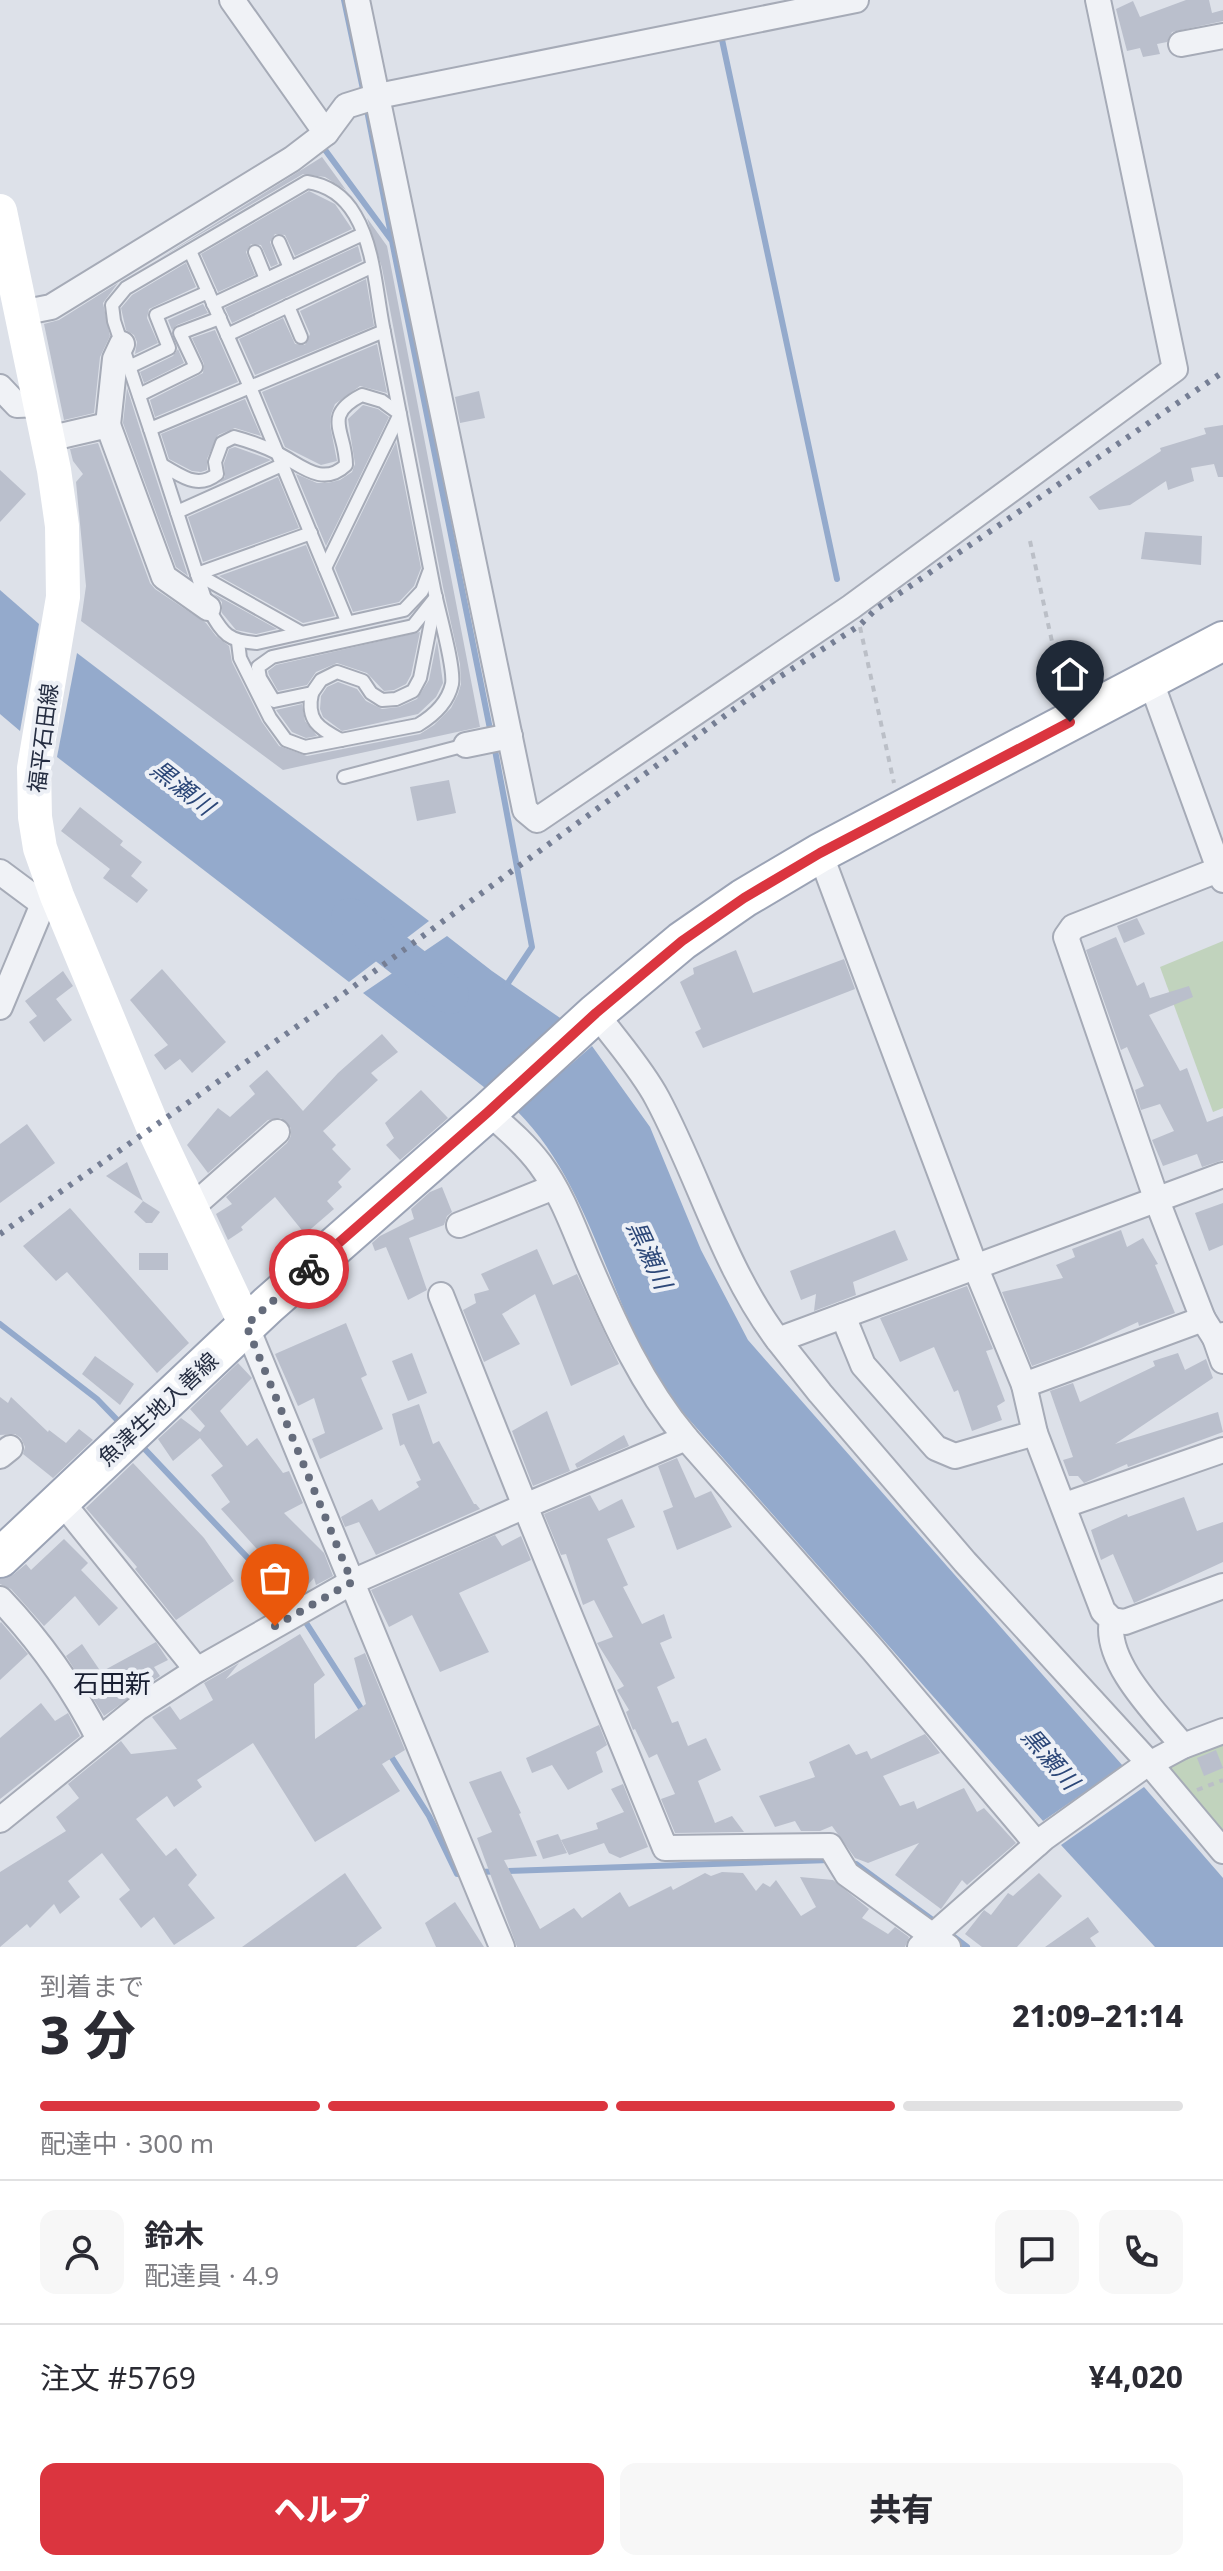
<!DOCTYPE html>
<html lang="ja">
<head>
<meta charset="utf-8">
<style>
	:root { --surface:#fff; --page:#f7f7f7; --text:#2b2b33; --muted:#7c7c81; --line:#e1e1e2; --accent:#db353f }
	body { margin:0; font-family:"Noto Sans","Noto Sans JP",sans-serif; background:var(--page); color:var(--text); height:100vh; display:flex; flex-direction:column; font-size:30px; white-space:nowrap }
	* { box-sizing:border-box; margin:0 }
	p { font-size:26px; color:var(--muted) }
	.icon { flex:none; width:44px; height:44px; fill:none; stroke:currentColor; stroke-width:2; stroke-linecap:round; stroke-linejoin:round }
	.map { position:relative; height:1947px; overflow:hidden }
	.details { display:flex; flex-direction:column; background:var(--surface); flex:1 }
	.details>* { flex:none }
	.pin { position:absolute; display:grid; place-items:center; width:68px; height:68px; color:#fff; margin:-82px -34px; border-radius:50% 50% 50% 0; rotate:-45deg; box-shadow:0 0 8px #0007 }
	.pin .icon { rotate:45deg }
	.courier { position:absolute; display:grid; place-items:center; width:80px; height:80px; margin:-40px; border:6px solid #db353f; border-radius:50%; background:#fff; color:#222; box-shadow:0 2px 10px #0007 }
	.overview em { font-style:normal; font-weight:800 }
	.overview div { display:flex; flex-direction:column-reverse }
	.overview { display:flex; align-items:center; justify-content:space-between; height:136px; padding:0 40px }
	h1 { font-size:52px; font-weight:800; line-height:60px }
	.bar { display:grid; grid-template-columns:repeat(4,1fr); gap:12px 8px; align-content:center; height:96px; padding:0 40px }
	.bar i { height:10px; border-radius:6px; background:var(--line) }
	.bar .current { background:var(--accent) }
	.bar p { grid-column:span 4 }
	.line { display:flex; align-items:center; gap:20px; padding:0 40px; border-top:2px solid var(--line) }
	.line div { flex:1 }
	.round { display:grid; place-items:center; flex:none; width:84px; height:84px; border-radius:16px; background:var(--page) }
	.button { display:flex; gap:16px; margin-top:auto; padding:16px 40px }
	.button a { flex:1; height:92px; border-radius:16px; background:var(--accent); color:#fff; font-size:32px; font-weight:800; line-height:92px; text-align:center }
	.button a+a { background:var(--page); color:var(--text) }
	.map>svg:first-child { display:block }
	.green { fill:#c1d3bd }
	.water { fill:#94aacc }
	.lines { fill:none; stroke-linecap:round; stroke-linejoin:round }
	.stream { stroke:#94aacc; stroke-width:6 }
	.river { stroke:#94aacc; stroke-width:38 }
	.building { fill:#babfcc }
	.service-casing { stroke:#a6abb7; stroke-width:16 }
	.minor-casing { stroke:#a6abb7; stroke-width:28 }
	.primary-casing { stroke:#9ba3b5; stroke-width:42 }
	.path { stroke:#bbbfc7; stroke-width:4; stroke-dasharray:6 6; stroke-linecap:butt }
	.service { stroke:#f0f2f6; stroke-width:12 }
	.minor { stroke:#f0f2f6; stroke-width:24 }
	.secondary { stroke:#fff; stroke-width:34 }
	.primary { stroke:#fff; stroke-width:38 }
	.rail { stroke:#757e94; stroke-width:6; stroke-dasharray:4 8; stroke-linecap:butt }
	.done { stroke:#656c7c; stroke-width:8; stroke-dasharray:0 14.4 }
	.route { stroke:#db353f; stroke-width:10 }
	.labels { text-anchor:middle; stroke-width:8; stroke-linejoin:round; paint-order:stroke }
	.street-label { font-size:22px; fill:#252d41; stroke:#edf0f6 }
	.water-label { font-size:24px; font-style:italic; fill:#2c4778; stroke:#edf0f6 }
	.quarter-label { font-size:26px; fill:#181e31; stroke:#edf0f6 }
</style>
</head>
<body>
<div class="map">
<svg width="1223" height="1947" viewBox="0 0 1223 1947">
	<rect width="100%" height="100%" fill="#dde1e9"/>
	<g class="green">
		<path d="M1223,941V1108L1213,1112L1160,967Z"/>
		<path d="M1223,1744V1844L1163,1771L1171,1763Z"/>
	</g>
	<g class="water">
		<path d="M0,590L39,624L20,731L0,714Z"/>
		<path d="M77,653L429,921L349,982L57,757Z"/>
		<path d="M447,936L492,971L566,1022L489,1091L363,993Z"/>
		<path d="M592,1046L650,1127L701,1250L748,1340L1123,1766L1043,1821L679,1408C666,1387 651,1367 640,1345C602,1267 580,1174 517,1111Z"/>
		<path d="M1144,1787L1223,1878V1947H1155L1061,1845Z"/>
	</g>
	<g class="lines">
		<g class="stream">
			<path d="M344,0L364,94"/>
			<path d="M721,35L837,579"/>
			<path d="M366,105L392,240"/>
			<path d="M320,143L392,241L491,734"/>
			<path d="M494,745L532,947L506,986"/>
			<path d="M0,1324L97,1399L123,1426"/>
			<path d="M139,1443L296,1609"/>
			<path d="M303,1618L364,1713"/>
			<path d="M389,1753L429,1816L457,1874L466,1873"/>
			<path d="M849,1863L856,1864L938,1924"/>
			<path d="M477,1872L830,1860"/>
			<path d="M950,1934L967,1947"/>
		</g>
		<path class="river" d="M350,917L450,995"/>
	</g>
	<g class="building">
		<path d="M1186,0H1209L1212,13L1223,10V21L1172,32L1167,42L1157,44L1160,54L1143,57L1140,48L1127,51L1116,9L1133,1L1140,17Z"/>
		<path d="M322,157L346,190L325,177L303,174L160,258Z"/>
		<path d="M309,191L335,204L352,229L295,256L285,235L275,234L270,242L278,264L271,267L261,245L251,244L246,252L255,275L218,292L201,254Z"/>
		<path d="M367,218L387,246L480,727L283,770L81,621L86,586L76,482L83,474L73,461L70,449L98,443L150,583L155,589L206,623L216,636L229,646L232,662L262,722L279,746L307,756L420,734L434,725L451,708L458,694L461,684L460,664L443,587L382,268Z"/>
		<path d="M358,246L362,261L232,323L225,308Z"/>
		<path d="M186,263L196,287L149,309L147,318L158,343L135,354L137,342L134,335L126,330L121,308L132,295Z"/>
		<path d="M366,279L374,326L255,375L239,339L283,318L295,344L305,345L310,334L300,311Z"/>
		<path d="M118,283L103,303L110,336L100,357L94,413L64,420L44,324L59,320Z"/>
		<path d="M203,304L208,313L177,325L172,330L168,320Z"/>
		<path d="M215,330L238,382L155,417L150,400L203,373L204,364L192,338Z"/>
		<path d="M377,344L387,393L360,386L335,404L331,414L330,425L337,461L321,465L285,447L262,392Z"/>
		<path d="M178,349L184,363L144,383L140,372L173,356Z"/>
		<path d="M127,388L141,432L188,576L176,567L123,423Z"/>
		<path d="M479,391L485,418L460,423L455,397Z"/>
		<path d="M245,399L261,436L235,428L218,435L207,459V470L201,472L192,471L169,459L161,434Z"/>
		<path d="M363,405L378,409L389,417L326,546L296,474L317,483H328L340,480L352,472L355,464L348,419Z"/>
		<path d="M1223,425V477H1218L1214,464L1191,468L1194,481L1168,490L1166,481L1130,505L1099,510L1089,497L1161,451L1160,448L1206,434L1204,428Z"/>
		<path d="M396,442L421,568L414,586L399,602L353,612L335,568Z"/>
		<path d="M235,447L271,460L219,483L225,477L224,463L229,449Z"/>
		<path d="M0,470L26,494L0,522Z"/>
		<path d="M278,477L299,528L203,562L188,517Z"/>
		<path d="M1145,532L1202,536L1201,565L1141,559Z"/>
		<path d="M306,545L335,616L303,623L219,576Z"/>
		<path d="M214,594L277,629L256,634L236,630L222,613V602Z"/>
		<path d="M420,632L411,675L406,684L394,690L384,691L367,673L337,663L316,672L307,685L278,691L269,675L268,671L276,665Z"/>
		<path d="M437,640L443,683L436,697L418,714L342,731L323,717L320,709L321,696L327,687L338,682L357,689L366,701L382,709L399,707L417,699L429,680Z"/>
		<path d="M302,704L305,721L317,736L306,738L292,732L276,710Z"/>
		<path d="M449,780L456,813L417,821L410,787Z"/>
		<path d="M80,807L123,841L120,845L142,862L131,876L148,890L137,903L103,878L110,869L61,831Z"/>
		<path d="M1137,918L1145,934L1124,943L1117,926Z"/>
		<path d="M1116,937L1137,986L1144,982L1150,998L1189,986L1193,997L1149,1015L1180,1071L1187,1068L1207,1122L1223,1116V1160L1202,1167L1197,1154L1163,1166L1152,1140L1174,1131L1160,1104L1141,1110L1135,1090L1144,1086L1127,1047L1121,1050L1086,950Z"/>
		<path d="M736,950L753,993L844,959L855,989L703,1048L695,1032L701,1029L680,982L694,974L693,968Z"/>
		<path d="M162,969L226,1042L192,1073L180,1059L165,1070L154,1055L168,1045L130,1000Z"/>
		<path d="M63,971L73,986L56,999L72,1020L44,1042L29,1022L37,1016L25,1001Z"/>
		<path d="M382,1034L398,1052L371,1073L378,1080L323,1131L336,1145L332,1149L351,1169L338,1182L342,1187L327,1201L334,1209L305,1234L275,1197L241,1227L243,1230L228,1240L216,1214L232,1204L226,1197L287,1143L291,1136V1128L281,1118L268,1120L208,1173L187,1145L218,1108L230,1117L255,1094L249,1086L267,1070L303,1111L338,1073Z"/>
		<path d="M421,1090L448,1118L400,1160L386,1145L394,1138L385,1123Z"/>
		<path d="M27,1124L55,1163L0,1203V1144Z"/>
		<path d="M127,1162L143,1201L106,1176Z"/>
		<path d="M442,1187L452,1212L447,1216L444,1225L409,1238L427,1290L408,1300L386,1247L375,1251L372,1243L380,1236L414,1219L411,1209L430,1192Z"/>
		<path d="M143,1201L160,1212L152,1223H146L134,1212Z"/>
		<path d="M1223,1203V1245L1209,1251L1195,1213Z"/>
		<path d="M70,1208L189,1343L157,1373L67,1272L56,1281L23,1246Z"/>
		<path d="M895,1230L908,1260L853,1282L856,1295L814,1311L816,1294L801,1300L790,1271Z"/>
		<path d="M1121,1230L1127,1247L1143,1238L1158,1264L1155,1265L1175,1313L1139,1326L1138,1322L1081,1348L1032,1366L1002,1292L1063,1278L1056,1265L1075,1257L1072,1249Z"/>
		<path d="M537,1249L553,1285L577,1274L619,1364L571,1386L535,1294L502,1314L520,1344L484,1362L463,1310L476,1303L474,1294L489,1290L481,1274Z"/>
		<rect x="139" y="1253" width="29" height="17"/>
		<path d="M967,1286L993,1349L986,1351L1005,1401L997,1406L1002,1420L972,1431L958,1390L954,1392L934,1347L900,1362L880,1318Z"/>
		<path d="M346,1323L367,1375L361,1378L383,1429L320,1459L312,1439L325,1433L314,1398L298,1406L275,1354Z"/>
		<path d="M412,1353L427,1393L408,1401L392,1361Z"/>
		<path d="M1178,1353L1185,1370L1206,1359L1213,1378L1115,1444L1218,1412L1223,1432L1128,1467L1127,1464L1084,1483L1078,1476H1069L1063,1460L1073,1457L1050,1391L1073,1383L1080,1402L1155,1366L1153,1361Z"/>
		<path d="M95,1356L134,1384L120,1405L82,1374Z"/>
		<path d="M238,1363L252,1378L220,1411L247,1446L257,1438L283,1473L289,1471L303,1503L284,1513L324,1553L333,1576L316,1585L314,1578L298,1595L221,1509L230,1502L211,1475L223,1466L200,1438L173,1461L158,1439L181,1418L200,1432L205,1426L190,1409Z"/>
		<path d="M0,1397L8,1403L11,1397L48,1432L49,1430L66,1443L79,1429L93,1440L53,1478L23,1454L25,1447L21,1438L15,1434L0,1435Z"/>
		<path d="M419,1404L433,1444L439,1441L474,1504H476L480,1509L376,1555L359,1522L345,1527L341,1517L372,1499L379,1511L419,1487L416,1482L421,1480L404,1444L400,1446L392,1414Z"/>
		<path d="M547,1411L570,1471L533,1486L512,1431Z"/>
		<path d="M624,1435L629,1446L577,1468L575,1464Z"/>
		<path d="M677,1458L695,1498L711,1491L732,1527L677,1550L663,1511L673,1507L658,1466Z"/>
		<path d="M133,1463L204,1538L234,1581L176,1620L135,1569L137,1567L86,1508Z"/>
		<path d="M590,1495L599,1511L622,1499L635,1527L607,1539L628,1585L623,1587L642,1624L664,1614L672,1638L660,1643L675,1678L657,1687L672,1723L678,1721L688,1746L706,1738L721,1770L698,1781L715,1823L732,1816L744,1832L675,1833L661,1799L675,1794L657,1754L649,1758L635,1729L633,1730L626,1712L629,1710L617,1690L624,1686L597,1643L613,1637L594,1600L583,1605L566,1554L561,1555L544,1514Z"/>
		<path d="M1184,1497L1197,1531L1223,1522V1562L1134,1603L1113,1554L1101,1560L1091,1530L1127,1514L1128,1517Z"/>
		<path d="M495,1535L502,1546L521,1536L531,1560L459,1593L489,1652L440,1672L412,1615L389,1627L371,1590Z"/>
		<path d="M64,1539L88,1563L81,1570L118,1608L99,1626L75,1596L44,1626L11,1589L0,1584V1579L14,1574L26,1564L31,1570Z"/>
		<path d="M1,1622L28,1654L0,1680V1623Z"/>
		<path d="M300,1634L325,1675L314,1684L315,1739L366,1704L354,1658L365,1653L405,1750L382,1764L400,1791L315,1842L253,1743L197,1780L202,1787L174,1807L167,1796L136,1819L166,1856L176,1848L197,1875L188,1885L215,1918L174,1945L154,1917L141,1928L119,1899L130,1890L102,1853L68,1881L80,1897L60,1914L54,1904L30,1928L27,1924L0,1947V1872L66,1831L56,1817L79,1798L68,1784L121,1741L131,1754L177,1749L152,1717L170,1706L180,1720L213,1700L204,1683L239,1663L226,1679Z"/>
		<path d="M156,1642L168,1660L154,1667L160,1676L104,1716L66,1656L82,1644L101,1672Z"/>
		<path d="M41,1703L55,1721L68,1713L80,1736L0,1799V1738Z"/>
		<path d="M599,1725L607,1745L596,1752L603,1772L568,1790L552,1765L532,1773L526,1758Z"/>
		<path d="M925,1734L940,1753L883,1776L900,1806L914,1801L917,1809L964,1788L977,1812L984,1808L1016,1843L967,1885L962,1880L941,1909L895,1875L919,1843L868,1863L855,1858L832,1826L820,1831H801L795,1821L775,1827L759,1796L815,1777L809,1762L849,1744L856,1755L867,1751L871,1759Z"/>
		<path d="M1216,1750L1223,1768L1204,1776L1197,1758Z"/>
		<path d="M501,1771L521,1813L519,1814L537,1856L504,1860L540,1929L574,1908L582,1918L620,1892L629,1907L671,1886L673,1890L705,1873L711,1876L722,1872L743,1873L756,1891L763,1883L770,1887L776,1880L801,1916L816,1907L800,1877L833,1880L869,1909L862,1918L888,1934L895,1927L909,1937L905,1947H517L477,1838L492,1832L469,1782Z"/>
		<path d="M623,1784L648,1847L620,1858L609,1853L604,1843L569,1855L561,1840L598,1829L596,1823L624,1812L611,1789Z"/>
		<path d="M558,1834L567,1853L543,1859L536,1841Z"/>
		<path d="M345,1873L382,1928L356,1947H242Z"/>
		<path d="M1039,1873L1062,1896L1017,1947H982L965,1934L984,1910L991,1915L1008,1893L1013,1896Z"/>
		<path d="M455,1902L484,1947H436L425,1923Z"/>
		<path d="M1088,1917L1099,1932L1090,1938L1096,1947H1045Z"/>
	</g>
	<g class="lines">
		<g class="service-casing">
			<g id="service">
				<path d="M279,242L290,268"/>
				<path d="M190,251L250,387L347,621"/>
				<path d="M255,252L266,279"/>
				<path d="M213,304L363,234"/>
				<path d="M288,306L301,337"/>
				<path d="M227,335L371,267"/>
				<path d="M129,367L169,348L156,315L208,292"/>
				<path d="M139,395L196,367L180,333L220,318"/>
				<path d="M150,429L208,608C223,633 226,641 257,643L404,610L422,591L429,572"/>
				<path d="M162,465C181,475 197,490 217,474L215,462L222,443L234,437C249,441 263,446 277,453C300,464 322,488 346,465C346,431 321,416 362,395L382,401L400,414L325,568"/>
				<path d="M177,512L282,465"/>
				<path d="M197,574L311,533"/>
				<path d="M197,574L300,632"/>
				<path d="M436,597L420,678L413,691L396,699L382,700L371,693L363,681L337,672L321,680L312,693L274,701L260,678L258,667L272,657L413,626Z"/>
				<path d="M238,642L240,658L270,718L286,740L305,747L418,725C433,716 448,702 452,684C455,667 438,610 434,589C417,501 400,414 383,327C376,291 374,247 355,215C344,196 328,185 307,182L126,288L112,305L114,321L150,429L384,331"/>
				<path d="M312,693C306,720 318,728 341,740"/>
				<path d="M344,777L466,745"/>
			</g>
		</g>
		<g class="minor-casing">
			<g id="minor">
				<path d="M232,0L326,133L346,106L378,96L856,0"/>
				<path d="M357,0L525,810L537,820L851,607L1175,369L1098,0"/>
				<path d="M1181,44L1223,36"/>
				<path d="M21,313L51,307L292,159L326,133"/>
				<path d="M0,387L17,405L41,404"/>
				<path d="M108,425L115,359L122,344"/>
				<path d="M48,439L108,425L164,577L208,608"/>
				<path d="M1150,679L1223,880"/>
				<path d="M466,745L510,736"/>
				<path d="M820,853L975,1266L1024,1385L1035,1433L1103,1611L1112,1620C1103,1662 1158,1715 1183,1746"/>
				<path d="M1223,868L1073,927L1066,937L1156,1198L1203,1319L1215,1338L1223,1335"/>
				<path d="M0,872L43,904L57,896"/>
				<path d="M0,1007L43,904"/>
				<path d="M596,1013C616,1041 641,1068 657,1098C700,1178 723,1267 778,1340L1223,1175"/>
				<path d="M488,1112C506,1128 525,1144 540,1164C562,1194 574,1229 588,1262C615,1325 642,1385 686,1438L525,1506L665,1848L830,1846L847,1874L948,1947"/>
				<path d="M191,1208L277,1132"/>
				<path d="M459,1225L554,1187"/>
				<path d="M843,1316L863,1365L936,1448L955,1456L1035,1433"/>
				<path d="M246,1325L502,1947"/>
				<path d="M1215,1338L1223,1361"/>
				<path d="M778,1340L820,1393L965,1562L1150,1764L1223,1851"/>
				<path d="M1024,1385L1203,1319"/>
				<path d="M686,1438L873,1650L1037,1844"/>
				<path d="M0,1456L10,1448"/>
				<path d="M61,1501L197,1670"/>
				<path d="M1065,1505L1223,1450"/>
				<path d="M0,1599C41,1642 72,1686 99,1739"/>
				<path d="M1112,1620L1125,1622L1223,1586"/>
				<path d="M0,1820L138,1708L197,1670L352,1582L525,1506L441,1295"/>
				<path d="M920,1947L1044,1838L1140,1769L1183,1746L1223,1731"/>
			</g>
		</g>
		<g class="primary-casing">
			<path id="primary" d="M0,1558L268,1305L488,1112L596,1013L682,941L744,898L820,853L1223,641"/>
		</g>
		<g class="path">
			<path d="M1030,541L1063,692"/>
			<path d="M860,627L894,783"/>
			<path d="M1197,1790L1223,1780"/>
		</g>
		<use href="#service" class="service"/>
		<use href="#minor" class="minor"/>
		<path class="secondary" d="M0,211L54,470L62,526L63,597L34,768L35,817L40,848L57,896L153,1127L246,1325"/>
		<use href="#primary" class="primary"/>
		<path class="rail" d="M0,1234L342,995L767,685L860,625L875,610L1223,372"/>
	</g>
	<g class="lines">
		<path class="done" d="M275,1626L352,1582L246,1325L309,1269"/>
		<path class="route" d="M309,1269L488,1112L596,1013L682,941L744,898L820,853L1070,722"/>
	</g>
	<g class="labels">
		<g class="street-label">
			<text transform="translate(43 738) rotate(-83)" y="8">福平石田線</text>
			<text transform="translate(158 1409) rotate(-43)" y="8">魚津生地入善線</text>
		</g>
		<g class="water-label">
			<text transform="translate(182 788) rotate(38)" y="8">黒瀬川</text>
			<text transform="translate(649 1255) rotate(65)" y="8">黒瀬川</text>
			<text transform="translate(1050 1759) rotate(49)" y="8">黒瀬川</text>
		</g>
		<g class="quarter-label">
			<text x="112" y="1693">石田新</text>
		</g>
	</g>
</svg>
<div class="pin" style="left:275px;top:1626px;background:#ea580c"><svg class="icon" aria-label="bag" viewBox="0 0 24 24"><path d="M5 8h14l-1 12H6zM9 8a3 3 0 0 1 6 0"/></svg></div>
<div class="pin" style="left:1070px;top:722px;background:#1f2937"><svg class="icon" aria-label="home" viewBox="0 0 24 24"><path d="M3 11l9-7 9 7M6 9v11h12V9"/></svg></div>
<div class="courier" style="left:309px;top:1269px"><svg class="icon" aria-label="bike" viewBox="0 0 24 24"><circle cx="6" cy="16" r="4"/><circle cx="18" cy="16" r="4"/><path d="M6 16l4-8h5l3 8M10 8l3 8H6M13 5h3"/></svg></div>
</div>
<section class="details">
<div class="overview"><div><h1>3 分</h1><p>到着まで</p></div><em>21:09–21:14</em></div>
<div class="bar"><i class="current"></i><i class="current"></i><i class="current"></i><i></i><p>配達中 · 300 m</p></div>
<div class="line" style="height:144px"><a class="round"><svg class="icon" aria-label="person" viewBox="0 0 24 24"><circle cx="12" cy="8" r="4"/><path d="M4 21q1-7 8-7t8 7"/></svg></a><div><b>鈴木</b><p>配達員 · 4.9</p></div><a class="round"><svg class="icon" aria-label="chat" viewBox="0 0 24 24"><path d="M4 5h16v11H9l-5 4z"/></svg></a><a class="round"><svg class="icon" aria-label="phone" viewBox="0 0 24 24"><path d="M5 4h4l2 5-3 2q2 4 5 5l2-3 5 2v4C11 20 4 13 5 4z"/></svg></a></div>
<div class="line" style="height:104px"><div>注文 #5769</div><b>¥4,020</b></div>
<div class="button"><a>ヘルプ</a><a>共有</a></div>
</section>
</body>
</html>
